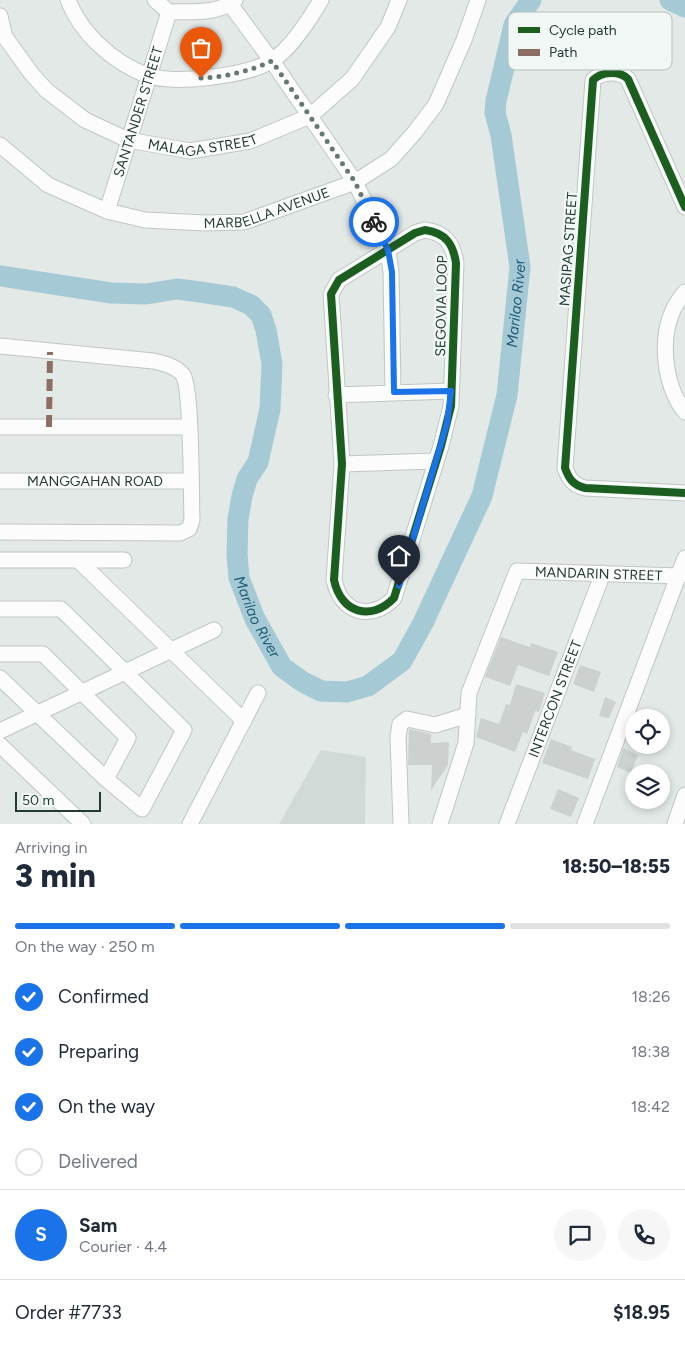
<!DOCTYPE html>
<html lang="en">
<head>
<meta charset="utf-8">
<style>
	:root { --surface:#fff; --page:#f6f6f7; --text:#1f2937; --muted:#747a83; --line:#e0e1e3; --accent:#1a73e8 }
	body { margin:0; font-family:Figtree,sans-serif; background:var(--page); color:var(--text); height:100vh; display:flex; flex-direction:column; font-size:19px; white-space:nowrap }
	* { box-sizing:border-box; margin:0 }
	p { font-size:16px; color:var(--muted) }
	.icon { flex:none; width:28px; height:28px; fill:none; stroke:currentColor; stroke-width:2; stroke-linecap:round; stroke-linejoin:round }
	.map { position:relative; height:824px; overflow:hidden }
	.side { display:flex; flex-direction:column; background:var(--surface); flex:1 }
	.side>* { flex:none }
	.fabs { position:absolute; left:625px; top:709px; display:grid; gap:10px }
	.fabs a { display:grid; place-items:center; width:45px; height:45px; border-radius:50%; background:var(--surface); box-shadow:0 2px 8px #0003; font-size:25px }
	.scale { position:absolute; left:15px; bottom:12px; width:86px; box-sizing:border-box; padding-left:5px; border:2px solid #223b37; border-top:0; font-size:14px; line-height:18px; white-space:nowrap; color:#223b37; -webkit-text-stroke:4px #f1f7f5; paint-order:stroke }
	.pin { position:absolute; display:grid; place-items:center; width:42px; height:42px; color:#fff; margin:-51px -21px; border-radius:50% 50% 50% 0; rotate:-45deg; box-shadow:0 0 5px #0007 }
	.pin .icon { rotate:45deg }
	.courier { position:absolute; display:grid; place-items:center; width:50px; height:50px; margin:-25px; border:4px solid #1a73e8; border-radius:50%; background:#fff; color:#222; box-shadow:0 1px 6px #0007 }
	.summary em { font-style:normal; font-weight:800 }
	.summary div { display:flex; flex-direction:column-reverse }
	.summary { display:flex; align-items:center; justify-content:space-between; height:85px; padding:0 15px }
	h1 { font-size:32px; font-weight:800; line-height:38px }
	.bar { display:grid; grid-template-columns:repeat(4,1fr); gap:8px 5px; align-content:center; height:60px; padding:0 15px }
	.bar i { height:6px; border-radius:4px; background:var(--line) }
	.bar .current { background:var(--accent) }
	.bar p { grid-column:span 4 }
	.line { display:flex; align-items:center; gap:12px; padding:0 15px; border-top:1px solid var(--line) }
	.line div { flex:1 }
	.round { display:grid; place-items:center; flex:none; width:52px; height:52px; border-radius:26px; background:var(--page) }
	ol { padding:0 15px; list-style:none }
	li { display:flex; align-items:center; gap:15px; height:55px }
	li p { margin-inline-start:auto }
	li .icon { padding:5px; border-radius:50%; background:var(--accent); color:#fff; stroke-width:4 }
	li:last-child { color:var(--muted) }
	li i { width:28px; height:28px; border:2px solid var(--line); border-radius:50% }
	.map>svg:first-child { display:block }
	.built { fill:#d1dad7 }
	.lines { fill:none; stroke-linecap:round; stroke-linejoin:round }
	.river { stroke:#a5c9d5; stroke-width:21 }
	.building { fill:#ccd1cf }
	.minor-casing { stroke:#c0c6c4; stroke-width:17 }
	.minor { stroke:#fbfcfb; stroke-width:15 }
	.quiet { stroke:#8d6e63; stroke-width:6; stroke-dasharray:12 6; stroke-linecap:butt }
	.cycleway-casing { stroke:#f1f7f5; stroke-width:11 }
	.cycleway { stroke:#1b5e20; stroke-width:8 }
	.done { stroke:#667874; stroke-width:5; stroke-dasharray:0 9 }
	.route { stroke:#1a73e8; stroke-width:6 }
	.labels { text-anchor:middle; stroke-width:4.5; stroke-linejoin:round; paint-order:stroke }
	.street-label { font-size:14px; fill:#223b37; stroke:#f1f7f5 }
	.water-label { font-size:15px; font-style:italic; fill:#1e5b74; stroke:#f1f7f5 }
	.key { fill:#f1f7f5; stroke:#b3bfbc; stroke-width:1 }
	.key-label { font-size:14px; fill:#223b37 }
</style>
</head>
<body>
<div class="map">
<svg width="685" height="824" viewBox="0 0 685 824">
	<rect width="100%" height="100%" fill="#e3e9e6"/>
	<path class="built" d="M321,750L366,757L365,824H279Z"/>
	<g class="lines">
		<g class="river">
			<path d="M670,0L685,7"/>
			<path id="s1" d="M0,276L111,293L146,294L177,289L200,292L233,297L251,305L261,315L266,330L272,364L270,409L258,462L247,479L242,496L238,519L237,555L239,578L255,619L282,667L303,682L321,691L347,692L368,686L402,661L423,623L482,496L507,395L520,267L501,135L495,113L496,101L514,25L531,0"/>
		</g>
	</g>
	<g class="building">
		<path d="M501,637L530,647L531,643L558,652L549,676L518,665L510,686L485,677Z"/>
		<path d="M580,665L601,672L594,692L573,684Z"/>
		<path d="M516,684L545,693L539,712L535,711L527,734L523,732L515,752L476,737L481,718L499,724L506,704L510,705Z"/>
		<path d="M605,697L616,702L609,718L599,716Z"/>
		<path d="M409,729L431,734V743L449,742L448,765L431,790L432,765H408Z"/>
		<path d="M551,739L572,747L571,750L595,759L588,779L542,763Z"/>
		<path d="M623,748L638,755L631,773L617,767Z"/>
		<path d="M558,789L579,798L571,817L550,809Z"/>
	</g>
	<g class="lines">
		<g class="minor-casing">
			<g id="minor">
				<path d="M68,0C81,34 113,62 146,75C174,85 244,76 270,62C289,51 310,19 321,0"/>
				<path d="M155,0L169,12C192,11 216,15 235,0"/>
				<path d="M230,4L272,61L355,182L388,250L391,272L393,392"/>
				<path id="s2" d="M0,16L5,37L31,73L46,90L85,120L128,140L190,151L250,141L310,116L352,79L388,27L399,0"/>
				<path id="s3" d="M0,145L48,185L107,211L145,220L205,223L244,222L355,182L391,159L415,132L436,104L464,40L478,0"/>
				<path d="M685,207L628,79C619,70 601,72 593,80L565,468C569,479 573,485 585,488L685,493"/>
				<path id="s4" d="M107,211L169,12"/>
				<path d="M425,230C446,233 453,244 456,263L451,406L441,446L394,598C371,622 341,613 334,580L342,464L331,294L339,280L415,233Z"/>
				<path d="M685,292C681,297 677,302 674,308C659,338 664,386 685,412"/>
				<path d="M0,346L153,361C163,363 176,366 183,375C192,389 191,497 192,520L189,529L180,533L0,532"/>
				<path d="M336,395L451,391"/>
				<path d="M0,427H189"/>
				<path d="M342,464L436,461"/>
				<path id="s5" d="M0,481H191"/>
				<path d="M0,560H124"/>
				<path d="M79,561L244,721"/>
				<path d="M0,609H61L184,730L142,809L106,779L0,678"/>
				<path d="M0,654H43L128,738L106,779"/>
				<path d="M0,731L214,630"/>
				<path d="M0,745L83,824"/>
				<path d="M190,824L258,693"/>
				<path d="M401,824L398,737L400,724L407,719L435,725L468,715"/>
				<path id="s6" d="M440,824L466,743L469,693L517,571L680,576"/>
				<path id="s7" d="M507,824L603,573"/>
				<path d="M585,824L685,558"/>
				<path d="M675,824L685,795"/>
			</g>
		</g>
		<use href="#minor" class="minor"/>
		<path class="quiet" d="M49,427L50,352"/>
		<g class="cycleway-casing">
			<g id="cycleway">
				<path d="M685,207L628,79C619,70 601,72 593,80L565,468C569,479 573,485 585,488L685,493"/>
				<path d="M425,230C446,233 453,244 456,263L451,406L441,446L394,598C371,622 341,613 334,580L342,464L331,294L339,280L415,233Z"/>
			</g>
		</g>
		<use href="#cycleway" class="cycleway"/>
	</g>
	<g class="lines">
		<path class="done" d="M201,78C226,77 250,71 272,61L355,182L374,222"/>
		<path class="route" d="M374,222L388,250L392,272L394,392L451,391L447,423L399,586"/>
	</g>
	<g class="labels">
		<g class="street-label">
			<text dy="5" stroke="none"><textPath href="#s4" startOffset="104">SANTANDER STREET</textPath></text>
			<text dy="5" stroke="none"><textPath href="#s2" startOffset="261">MALAGA STREET</textPath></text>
			<text dy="5" stroke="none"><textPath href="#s3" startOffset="290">MARBELLA AVENUE</textPath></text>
			<text transform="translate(568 249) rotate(-86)" y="5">MASIPAG STREET</text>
			<text transform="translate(441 306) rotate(-89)" y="5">SEGOVIA LOOP</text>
			<text dy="5" stroke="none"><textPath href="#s5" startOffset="95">MANGGAHAN ROAD</textPath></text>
			<text dy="5" stroke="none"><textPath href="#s6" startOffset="348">MANDARIN STREET</textPath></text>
			<text dy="5" stroke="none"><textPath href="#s7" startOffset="134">INTERCON STREET</textPath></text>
		</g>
		<g class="water-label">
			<text dy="5" stroke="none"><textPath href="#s1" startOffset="1154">Marilao River</textPath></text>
			<text dy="5" stroke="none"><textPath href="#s1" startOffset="582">Marilao River</textPath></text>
		</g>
	</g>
	<rect x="508" y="12" width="164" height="58" rx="8" class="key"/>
	<rect x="518" y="27" width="22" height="6" fill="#1b5e20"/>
	<rect x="518" y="49" width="22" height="7" fill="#8d6e63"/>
	<g class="key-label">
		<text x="549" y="35">Cycle path</text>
		<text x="549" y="57">Path</text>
	</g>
</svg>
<div class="fabs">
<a><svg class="icon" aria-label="locate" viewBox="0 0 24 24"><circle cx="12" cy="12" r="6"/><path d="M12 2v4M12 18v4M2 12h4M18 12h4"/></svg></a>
<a><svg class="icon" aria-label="layers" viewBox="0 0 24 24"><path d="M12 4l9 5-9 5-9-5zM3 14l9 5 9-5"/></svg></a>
</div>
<div class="scale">50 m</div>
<div class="pin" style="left:201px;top:78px;background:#ea580c"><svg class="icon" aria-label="bag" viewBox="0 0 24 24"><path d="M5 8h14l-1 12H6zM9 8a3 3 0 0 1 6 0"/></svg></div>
<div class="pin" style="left:399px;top:586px;background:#1f2937"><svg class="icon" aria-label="home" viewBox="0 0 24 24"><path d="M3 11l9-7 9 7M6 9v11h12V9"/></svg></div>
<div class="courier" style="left:374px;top:222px"><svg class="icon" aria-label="bike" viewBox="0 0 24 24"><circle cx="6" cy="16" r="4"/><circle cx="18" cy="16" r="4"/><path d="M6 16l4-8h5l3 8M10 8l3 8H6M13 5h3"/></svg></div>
</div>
<section class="side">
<div class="summary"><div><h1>3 min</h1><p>Arriving in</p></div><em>18:50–18:55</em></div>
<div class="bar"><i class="current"></i><i class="current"></i><i class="current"></i><i></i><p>On the way · 250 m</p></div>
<ol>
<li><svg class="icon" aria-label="check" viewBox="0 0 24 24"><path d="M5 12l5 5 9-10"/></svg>Confirmed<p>18:26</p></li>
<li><svg class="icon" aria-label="check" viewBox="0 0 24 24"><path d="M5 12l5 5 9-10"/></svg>Preparing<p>18:38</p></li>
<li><svg class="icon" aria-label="check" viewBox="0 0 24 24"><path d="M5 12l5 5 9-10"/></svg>On the way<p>18:42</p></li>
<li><i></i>Delivered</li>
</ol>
<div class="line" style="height:90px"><b class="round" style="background:var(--accent);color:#fff">S</b><div><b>Sam</b><p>Courier · 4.4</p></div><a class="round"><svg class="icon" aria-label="chat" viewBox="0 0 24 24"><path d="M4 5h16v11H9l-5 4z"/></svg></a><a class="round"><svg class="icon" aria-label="phone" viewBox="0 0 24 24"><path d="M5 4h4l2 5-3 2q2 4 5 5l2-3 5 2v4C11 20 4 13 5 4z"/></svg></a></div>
<div class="line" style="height:65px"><div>Order #7733</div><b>$18.95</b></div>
</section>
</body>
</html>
